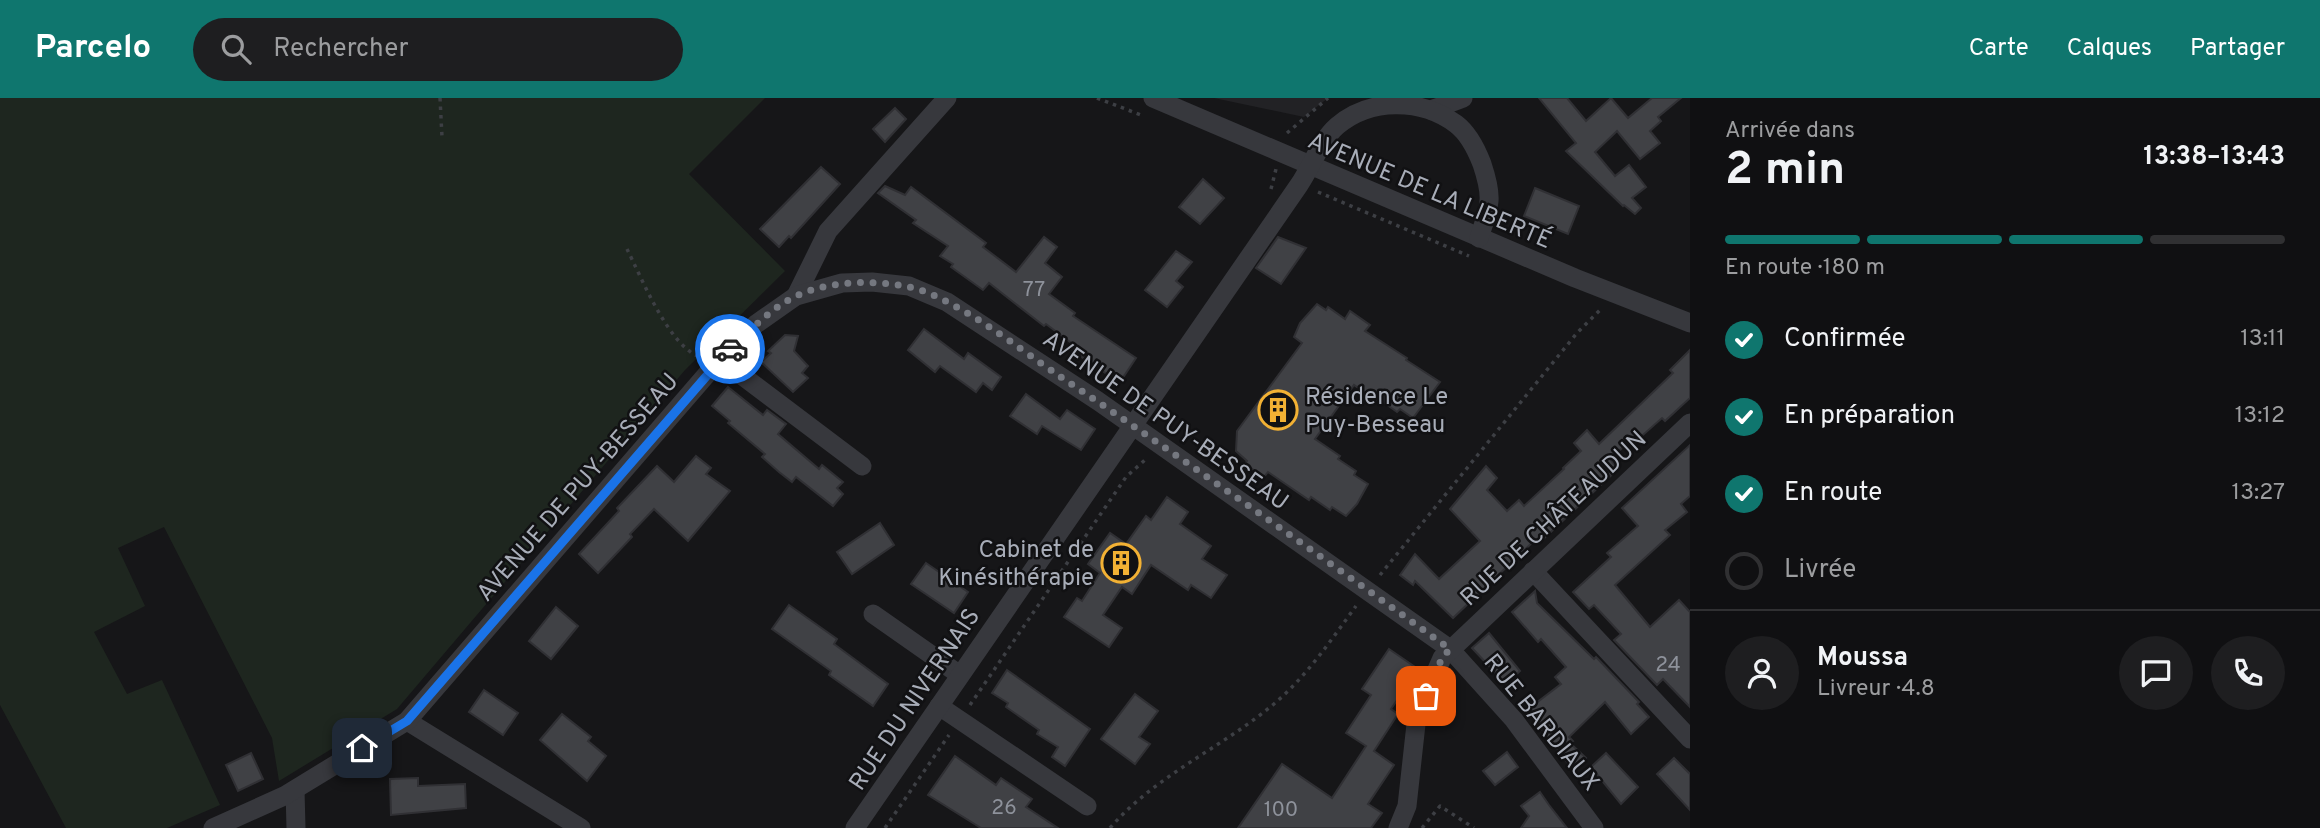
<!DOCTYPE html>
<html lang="fr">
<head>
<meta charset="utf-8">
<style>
	:root { --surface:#101012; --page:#1e1e20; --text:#f1f3f6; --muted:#9c9d9f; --line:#303032; --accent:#0f766e }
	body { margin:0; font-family:Overpass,sans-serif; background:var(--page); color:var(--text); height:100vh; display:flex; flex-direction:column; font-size:26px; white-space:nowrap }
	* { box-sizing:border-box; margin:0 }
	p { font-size:23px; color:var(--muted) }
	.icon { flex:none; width:38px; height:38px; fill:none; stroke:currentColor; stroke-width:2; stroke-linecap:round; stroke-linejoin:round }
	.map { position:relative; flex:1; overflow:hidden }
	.sheet { display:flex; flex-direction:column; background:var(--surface); width:630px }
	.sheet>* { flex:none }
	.pin { position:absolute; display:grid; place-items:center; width:60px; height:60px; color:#fff; margin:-30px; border-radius:14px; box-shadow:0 4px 10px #0006 }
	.courier { position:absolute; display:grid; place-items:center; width:70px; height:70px; margin:-35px; border:5px solid #1a73e8; border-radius:50%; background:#fff; color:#222; box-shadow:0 2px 9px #0007 }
	.head em { font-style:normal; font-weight:700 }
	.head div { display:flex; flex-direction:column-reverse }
	.head { display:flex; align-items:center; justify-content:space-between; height:119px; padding:0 35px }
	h1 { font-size:46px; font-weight:700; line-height:52px }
	.bar { display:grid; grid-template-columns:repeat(4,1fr); gap:10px 7px; align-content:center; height:84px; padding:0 35px }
	.bar i { height:9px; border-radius:5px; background:var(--line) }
	.bar .current { background:var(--accent) }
	.bar p { grid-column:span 4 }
	.line { display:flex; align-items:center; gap:18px; padding:0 35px; border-top:2px solid var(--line) }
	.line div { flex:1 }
	.round { display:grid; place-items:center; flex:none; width:74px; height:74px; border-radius:37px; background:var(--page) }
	ol { padding:0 35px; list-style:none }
	li { display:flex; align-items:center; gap:21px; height:77px }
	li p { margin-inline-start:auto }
	li .icon { padding:7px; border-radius:50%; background:var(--accent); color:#fff; stroke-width:4 }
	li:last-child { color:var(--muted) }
	li i { width:38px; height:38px; border:4px solid var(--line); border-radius:50% }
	header { display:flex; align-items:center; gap:42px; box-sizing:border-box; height:98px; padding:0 35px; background:var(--accent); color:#fff }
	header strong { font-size:33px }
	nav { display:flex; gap:38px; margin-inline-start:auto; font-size:24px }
	.search { width:490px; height:63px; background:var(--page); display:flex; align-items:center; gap:18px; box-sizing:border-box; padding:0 24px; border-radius:38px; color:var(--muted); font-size:26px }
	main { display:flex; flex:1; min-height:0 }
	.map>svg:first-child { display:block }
	.built { fill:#222225 }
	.green { fill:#1e261f }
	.building { fill:#404145; stroke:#303034; stroke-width:2 }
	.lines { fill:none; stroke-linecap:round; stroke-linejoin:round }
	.path { stroke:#3d3f44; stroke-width:3.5; stroke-dasharray:3.5 5; stroke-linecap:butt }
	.minor { stroke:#37383d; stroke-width:19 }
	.done { stroke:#757880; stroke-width:7; stroke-dasharray:0 12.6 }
	.route { stroke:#1a73e8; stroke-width:9 }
	.labels { text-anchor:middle; stroke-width:5; stroke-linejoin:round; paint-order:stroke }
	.number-label { font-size:21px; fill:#8e929b }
	.street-label { font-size:24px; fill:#a8adb8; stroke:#111113 }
	.poi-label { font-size:24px; fill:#a8adb8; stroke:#111113; text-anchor:start }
</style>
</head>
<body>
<header>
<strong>Parcelo</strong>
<div class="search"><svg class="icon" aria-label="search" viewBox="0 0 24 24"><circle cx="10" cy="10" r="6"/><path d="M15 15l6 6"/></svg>Rechercher</div>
<nav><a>Carte</a><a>Calques</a><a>Partager</a></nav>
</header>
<main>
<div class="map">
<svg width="1690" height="730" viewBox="0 0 1690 730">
	<rect width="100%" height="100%" fill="#161618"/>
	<path class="built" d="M1214,0H1328L1304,19Z"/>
	<path class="green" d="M0,0H765L689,76L785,173L685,272L397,611L279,683L272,640L164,429L118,450L145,508L94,534L127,596L162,582L220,707L167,730H66L0,607Z"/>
	<g class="building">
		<path d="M1539,0H1567L1586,23L1611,0L1628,20L1652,0H1681L1658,19L1661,23L1650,33L1660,45L1640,61L1617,33L1595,54L1615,78L1629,67L1646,89L1632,100L1641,110L1635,116L1624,107L1623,108L1566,53L1576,45Z"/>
		<path d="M895,10L906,21L885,44L873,31Z"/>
		<path d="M821,69L840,86L791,140L789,138L779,149L760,131Z"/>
		<path d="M1203,81L1224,100L1200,126L1179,109Z"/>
		<path d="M885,88L905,97L911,89L986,145L983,149L1016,174L1044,139L1057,149L1045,165L1062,179L1049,196L1075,215L1073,218L1136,260L1122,281L1115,276L1113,280L1071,252L1074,247L1046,226L1044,228L989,185L983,192L951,169L953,166L940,158L948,148L913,125L916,122L878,95Z"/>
		<path d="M1535,90L1579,108L1568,136L1524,118Z"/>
		<path d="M1278,139L1306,150L1281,186L1256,170Z"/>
		<path d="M1176,153L1192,164L1176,183L1183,189L1167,209L1145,192Z"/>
		<path d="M1317,206L1326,212L1328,209L1345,221L1350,213L1370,227L1365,233L1407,260L1406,262L1440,284L1413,320L1400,311L1397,314L1379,301L1377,303L1354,287L1315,341L1340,358L1338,361L1356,373L1354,377L1368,386L1357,406L1346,418L1332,409L1330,412L1311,399L1309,402L1268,374L1264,379L1245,366L1247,363L1236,353L1237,333L1302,245L1294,239L1300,225Z"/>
		<path d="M924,231L964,261L968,255L1001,279L992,292L983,285L976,294L940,268L935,274L908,252Z"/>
		<path d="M785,237L798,238L794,253L808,268L802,275L808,280L793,294L761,264L771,255L768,253Z"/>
		<path d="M1690,252V300L1665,323L1662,320L1635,344L1632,341L1610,361L1618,371L1538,446L1535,442L1453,520L1415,483L1413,487L1400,477L1415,456L1439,481L1480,443L1450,411L1486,368L1497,380L1487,392L1507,413L1519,402L1524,408L1564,371L1563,370L1581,353L1574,345L1587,332L1599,346L1673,275L1670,272Z"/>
		<path d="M728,289L763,317L767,312L786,326L778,336L819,371L822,367L843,384L837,390L843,396L833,408L796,379L792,384L779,374L762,359L765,356L728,325L730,323L712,308Z"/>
		<path d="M1026,296L1060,321L1067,312L1095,331L1081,352L1042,328L1037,336L1010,318Z"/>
		<path d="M1690,347V398L1681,406L1687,414L1665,432L1670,437L1615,487L1650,529L1679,502L1690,514V609L1663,581L1657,587L1614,542L1621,536L1594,507L1589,511L1573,494L1611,459L1607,455L1638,428L1622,410Z"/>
		<path d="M696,358L711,370L706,376L730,393L688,443L654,411L630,436L632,439L598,475L579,456L619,413L617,410L657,368L674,384Z"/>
		<path d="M1167,399L1188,414L1180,426L1211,448L1202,461L1227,477L1211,500L1191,487L1188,492L1151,467L1132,496L1122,489L1103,517L1122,530L1109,549L1064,519L1077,500L1082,503L1100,475L1088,466L1110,435L1126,446L1146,418L1151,422Z"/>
		<path d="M880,425L894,447L852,476L837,454Z"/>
		<path d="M926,465L968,494L954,515L911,486Z"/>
		<path d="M1535,493L1537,505L1594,561L1596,559L1639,604L1637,606L1649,619L1631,636L1605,604L1569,639L1573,643L1570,645L1586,660L1573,672L1527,612L1561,586L1555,579L1566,569L1541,541L1538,544L1512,514Z"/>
		<path d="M789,507L837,541L834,546L888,586L873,608L829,577L831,573L772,531Z"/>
		<path d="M556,509L578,528L551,561L529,543Z"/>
		<path d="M1489,535L1520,573L1506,586L1472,550Z"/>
		<path d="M1389,551L1418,571L1391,611L1398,616L1374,653L1394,667L1368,706L1382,715L1371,730H1238L1282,666L1332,700L1366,648L1346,635L1371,597L1362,591Z"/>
		<path d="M1007,572L1090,631L1065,668L1052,659L1058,649L1037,636L1039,632L1006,609L1008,605L992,595Z"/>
		<path d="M484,592L518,615L503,637L469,614Z"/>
		<path d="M1135,596L1158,613L1139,639L1150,646L1135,666L1101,641Z"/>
		<path d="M562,616L591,639L588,643L606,658L587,683L540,642Z"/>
		<path d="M1507,654L1518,669L1495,687L1483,673Z"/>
		<path d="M251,655L263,681L238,693L226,667Z"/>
		<path d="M1606,655L1638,689L1621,706L1591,669Z"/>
		<path d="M955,658L996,687L1001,680L1032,701L1026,709L1058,730H981L928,697Z"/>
		<path d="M1674,660L1690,676V712L1657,676Z"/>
		<path d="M418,680V688L465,686L466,710L391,717L390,681Z"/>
		<path d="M1540,694L1549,707L1567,730H1521L1529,718L1521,708Z"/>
	</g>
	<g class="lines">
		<g class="path">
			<path d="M440,0L442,39"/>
			<path d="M1097,0L1141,17"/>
			<path d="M1287,35L1328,0"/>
			<path d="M1271,91L1276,71"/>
			<path d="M1318,94L1469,158"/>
			<path d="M627,151C642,181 667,243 697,258"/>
			<path d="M1380,477L1577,235L1601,211"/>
			<path d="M970,607L1126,379L1146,361"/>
			<path d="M885,730L949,637"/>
			<path d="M1110,730C1154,679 1217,652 1269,610C1304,582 1329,545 1356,508"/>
			<path d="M1422,730L1440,708L1474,730"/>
		</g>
		<g class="minor">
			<path d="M1153,0L1575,180L1690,225"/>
			<path d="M1431,12L1463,0"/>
			<path d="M796,198L828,133L947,0"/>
			<path d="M720,261L862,368"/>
			<path d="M1533,473L1690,641"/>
			<path d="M873,516L960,577"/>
			<path d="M939,608L1087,708"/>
			<path d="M407,623L581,730"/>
			<path d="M295,692L296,730"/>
			<path d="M213,730L284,698L407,623L720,261L756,226L796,198L842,185L872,184L909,188L947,204L1098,303L1450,551L1514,622L1594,730"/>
			<path d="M855,730L1299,87C1312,68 1320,43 1337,28C1370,0 1421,0 1456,26C1468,35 1477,53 1482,66C1486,78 1490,91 1489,103C1488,115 1483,128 1479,140"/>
			<path d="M1398,730L1407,708L1417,617L1442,560L1690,325"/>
		</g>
	</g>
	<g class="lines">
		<path class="done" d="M730,251C750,233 771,210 796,198C829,183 869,182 905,188C950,196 1016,248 1055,275C1188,364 1319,457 1450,551L1442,560L1426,598"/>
		<path class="route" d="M362,650L407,623L730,251"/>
	</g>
	<defs>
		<g id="building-ring" transform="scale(2.0125)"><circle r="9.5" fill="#111113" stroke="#f2b134" stroke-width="1.5"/><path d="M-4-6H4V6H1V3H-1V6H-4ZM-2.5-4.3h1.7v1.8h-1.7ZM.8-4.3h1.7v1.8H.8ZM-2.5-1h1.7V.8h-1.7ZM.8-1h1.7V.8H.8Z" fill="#f2b134"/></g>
	</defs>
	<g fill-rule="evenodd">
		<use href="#building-ring" x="1278" y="312"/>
		<use href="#building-ring" x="1121" y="465"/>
	</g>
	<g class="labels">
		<g class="number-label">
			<text x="1034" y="198">77</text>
			<text x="1668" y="573">24</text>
			<text x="1004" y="716">26</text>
			<text x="1281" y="718">100</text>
		</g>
		<g class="street-label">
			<text transform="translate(1430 92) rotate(23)" y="8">AVENUE DE LA LIBERTÉ</text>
			<text transform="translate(1166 322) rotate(35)" y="8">AVENUE DE PUY-BESSEAU</text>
			<text transform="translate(577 389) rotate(-49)" y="8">AVENUE DE PUY-BESSEAU</text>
			<text transform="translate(1553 420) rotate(-43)" y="8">RUE DE CHÂTEAUDUN</text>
			<text transform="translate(914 601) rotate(-56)" y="8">RUE DU NIVERNAIS</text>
			<text transform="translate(1542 624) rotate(51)" y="8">RUE BARDIAUX</text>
		</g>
		<g class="poi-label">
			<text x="1305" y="306">Résidence Le<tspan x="1305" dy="28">Puy-Besseau</tspan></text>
			<text x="1094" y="459" text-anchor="end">Cabinet de<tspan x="1094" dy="28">Kinésithérapie</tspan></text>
		</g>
	</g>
</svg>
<div class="pin" style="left:1426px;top:598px;background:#ea580c"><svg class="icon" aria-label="bag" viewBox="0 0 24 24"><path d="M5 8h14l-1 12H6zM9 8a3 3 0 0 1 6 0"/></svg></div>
<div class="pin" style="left:362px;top:650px;background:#1f2937"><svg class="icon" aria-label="home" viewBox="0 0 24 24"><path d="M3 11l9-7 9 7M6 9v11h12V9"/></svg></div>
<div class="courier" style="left:730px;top:251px"><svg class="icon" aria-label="car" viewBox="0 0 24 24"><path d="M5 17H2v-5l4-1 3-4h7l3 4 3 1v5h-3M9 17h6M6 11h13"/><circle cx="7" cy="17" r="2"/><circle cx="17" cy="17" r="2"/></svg></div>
</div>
<section class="sheet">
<div class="head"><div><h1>2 min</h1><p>Arrivée dans</p></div><em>13:38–13:43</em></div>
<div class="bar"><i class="current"></i><i class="current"></i><i class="current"></i><i></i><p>En route · 180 m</p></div>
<ol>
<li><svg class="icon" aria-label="check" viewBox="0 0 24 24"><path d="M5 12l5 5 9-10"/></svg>Confirmée<p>13:11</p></li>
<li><svg class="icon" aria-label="check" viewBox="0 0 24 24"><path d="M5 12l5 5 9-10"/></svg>En préparation<p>13:12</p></li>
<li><svg class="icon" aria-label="check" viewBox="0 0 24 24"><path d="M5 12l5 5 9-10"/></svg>En route<p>13:27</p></li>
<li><i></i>Livrée</li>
</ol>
<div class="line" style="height:126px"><a class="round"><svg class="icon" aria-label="person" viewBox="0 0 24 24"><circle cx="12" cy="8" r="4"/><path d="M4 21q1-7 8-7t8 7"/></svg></a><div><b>Moussa</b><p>Livreur · 4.8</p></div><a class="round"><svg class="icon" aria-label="chat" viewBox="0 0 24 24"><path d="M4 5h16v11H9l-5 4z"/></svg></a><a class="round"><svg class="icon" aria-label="phone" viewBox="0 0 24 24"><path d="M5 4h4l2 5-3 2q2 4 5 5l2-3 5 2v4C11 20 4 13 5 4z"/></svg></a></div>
</section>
</main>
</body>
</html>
